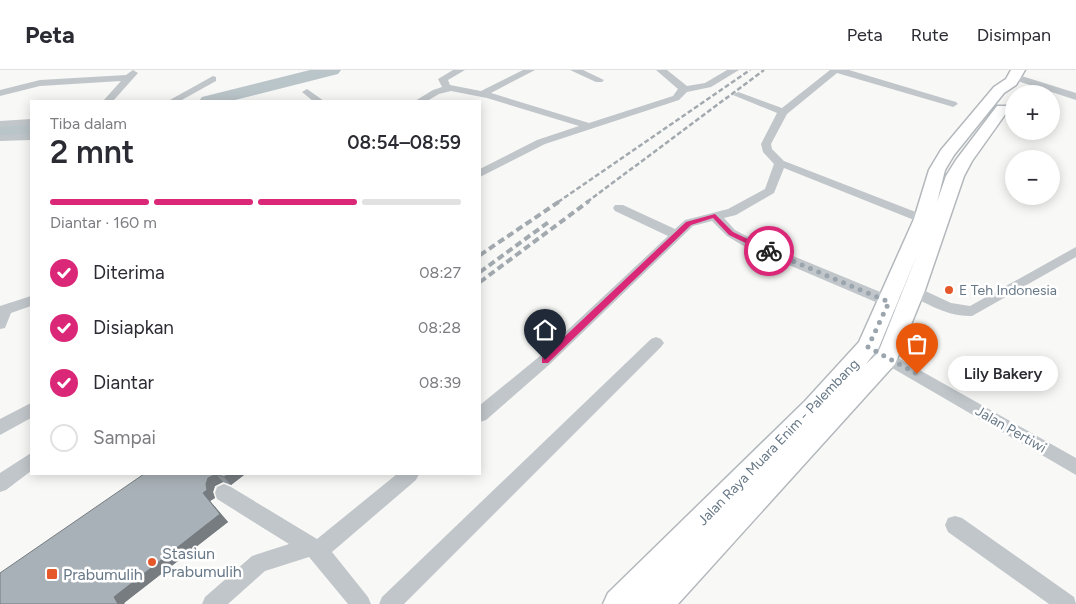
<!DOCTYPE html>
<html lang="id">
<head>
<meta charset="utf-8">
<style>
	:root { --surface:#fff; --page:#f7f7f7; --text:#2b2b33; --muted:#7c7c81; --line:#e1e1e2; --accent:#db2777 }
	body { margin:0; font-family:Figtree,sans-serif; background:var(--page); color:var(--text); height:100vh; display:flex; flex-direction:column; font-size:19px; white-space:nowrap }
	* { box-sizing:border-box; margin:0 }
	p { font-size:16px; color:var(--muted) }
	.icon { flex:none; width:28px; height:28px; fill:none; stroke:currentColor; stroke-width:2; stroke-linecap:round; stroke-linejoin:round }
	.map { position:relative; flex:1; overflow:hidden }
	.drawer { position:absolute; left:30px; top:30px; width:451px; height:375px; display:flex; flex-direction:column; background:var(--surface); border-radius:0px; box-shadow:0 2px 12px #0003 }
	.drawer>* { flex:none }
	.buttons { position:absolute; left:1005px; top:15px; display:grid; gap:10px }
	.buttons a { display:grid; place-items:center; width:55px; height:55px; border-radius:50%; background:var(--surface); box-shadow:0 2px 12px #0003; font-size:25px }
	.pin { position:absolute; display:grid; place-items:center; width:42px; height:42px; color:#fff; margin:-51px -21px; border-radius:50% 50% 50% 0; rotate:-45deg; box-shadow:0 0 5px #0007 }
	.pin .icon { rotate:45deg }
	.courier { position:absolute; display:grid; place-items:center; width:50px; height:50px; margin:-25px; border:4px solid #db2777; border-radius:50%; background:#fff; color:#222; box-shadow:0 1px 6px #0007 }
	.bubble { position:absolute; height:35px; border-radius:18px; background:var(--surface); box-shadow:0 2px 12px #0003; font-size:16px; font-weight:600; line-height:35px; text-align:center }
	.head em { font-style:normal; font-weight:600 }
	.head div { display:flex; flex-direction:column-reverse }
	.head { display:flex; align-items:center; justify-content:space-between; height:85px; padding:0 20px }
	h1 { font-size:32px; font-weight:600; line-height:38px }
	.bar { display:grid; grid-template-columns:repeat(4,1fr); gap:8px 5px; align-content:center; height:60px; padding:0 20px }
	.bar i { height:6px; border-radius:4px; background:var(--line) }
	.bar .current { background:var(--accent) }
	.bar p { grid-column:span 4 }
	ol { padding:0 20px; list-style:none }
	li { display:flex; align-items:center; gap:15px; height:55px }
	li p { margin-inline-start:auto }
	li .icon { padding:5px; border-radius:50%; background:var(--accent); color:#fff; stroke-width:4 }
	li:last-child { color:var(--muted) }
	li i { width:28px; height:28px; border:2px solid var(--line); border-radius:50% }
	header { display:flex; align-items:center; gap:30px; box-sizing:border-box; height:70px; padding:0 25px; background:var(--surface); border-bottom:1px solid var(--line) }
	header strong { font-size:24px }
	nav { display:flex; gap:28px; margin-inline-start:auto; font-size:18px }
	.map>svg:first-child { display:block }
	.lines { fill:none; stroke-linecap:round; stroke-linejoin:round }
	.river { fill:#bac5ca; fill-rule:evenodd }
	.primary-casing { stroke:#b3b8bc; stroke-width:3 }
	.minor { fill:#c1c6ca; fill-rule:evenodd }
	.tertiary { fill:#c1c6ca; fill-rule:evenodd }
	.primary { fill:#fff; fill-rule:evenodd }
	.rail-far1 { stroke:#a2a9af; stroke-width:2.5; stroke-dasharray:5 2.5; stroke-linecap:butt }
	.rail { stroke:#a2a9af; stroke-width:4; stroke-dasharray:7 4; stroke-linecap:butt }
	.wall { fill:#90989d }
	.shaded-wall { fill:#767c80 }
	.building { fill:#a8b1b7; stroke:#767c80 }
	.route { fill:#db2777 }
	.done { stroke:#9aa5ae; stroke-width:5; stroke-dasharray:0 9 }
	.poi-dot { fill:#e4582a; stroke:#fff; stroke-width:2 }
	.labels { text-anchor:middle; stroke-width:5; stroke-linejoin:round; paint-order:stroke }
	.poi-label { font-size:14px; fill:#677887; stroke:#fff; text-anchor:start }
	.street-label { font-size:14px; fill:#677887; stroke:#fff }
	.near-poi-label { font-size:16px; fill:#677887; stroke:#fff; text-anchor:start }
</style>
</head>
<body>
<header>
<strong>Peta</strong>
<nav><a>Peta</a><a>Rute</a><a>Disimpan</a></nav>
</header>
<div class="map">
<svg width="1076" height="534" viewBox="0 0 1076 534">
	<rect width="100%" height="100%" fill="#f8f8f6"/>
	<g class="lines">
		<g class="river">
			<path d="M310,0H341L338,4L231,31H199L202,27Z"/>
			<path d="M31,53V65L0,67V55Z"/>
		</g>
		<g class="primary-casing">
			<path id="primary" d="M1011,0H1025L1016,15L1004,23L954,85L945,100L937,132L946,106L956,90L997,36H1007L1009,39L972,91L964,106L925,220L895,294L678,534H603L608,523L805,331L859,272L914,149L929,100L941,80L994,17L1006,9ZM917,185L878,283L866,294L879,277Z"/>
		</g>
		<g class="minor">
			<path d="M133,0L138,3L113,31H103L121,11L40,16L0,26V20L40,10L126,5Z"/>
			<path d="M453,0H465L448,10L450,15L481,21L523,0H535L491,23L589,53L673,26L678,19L656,0H667L687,16L705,13L727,0H739L711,17L687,22L679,30L545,74L480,107V99L537,70L579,56L487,28L451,21L439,24L427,31H415L433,20L442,17L438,9Z"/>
			<path d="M570,0H583L604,10L602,12H596Z"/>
			<path d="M830,0H849L956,32L958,34L953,37L950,36L837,3L787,44L771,74L772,79L784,91L926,146L938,148L940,151L938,154L934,155L919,152L784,98L774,123L736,145L724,148L735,160L752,169L902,231L904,235L902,239L897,240L892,239L742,175L727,166L712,151L693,156L550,294L486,350L480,352V335L540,286L668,166L615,141L613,138L615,135H623L675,159L685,150L728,139L765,119L774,94L763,82L761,74L777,43L733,25L738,22L741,23L782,38Z"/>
			<path d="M213,6L216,7V11L180,31H168Z"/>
			<path d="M307,19L324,31H313L302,22Z"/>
			<path d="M31,49V55L0,57V51Z"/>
			<path d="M31,64V70L0,71V65Z"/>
			<path d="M1076,177V187L972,246C945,247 923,231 899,219L897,216L899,213L904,211L951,233L970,236Z"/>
			<path d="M31,226V236L11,243L5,258L0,259V236Z"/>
			<path d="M656,267L661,269L664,273L661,277L404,534H379L382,527L651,269Z"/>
			<path d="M868,271L1076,388V405L863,281L860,277L863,273Z"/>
			<path d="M31,333V348L0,365V349Z"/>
			<path d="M31,383V401L6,420L0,422V403Z"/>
			<path d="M397,404H419L416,410L332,482L368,527L371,534H348L309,487L265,501L228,534H202L205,527L252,486L289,474L217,429L215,423L217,417L224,414L231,417L317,469Z"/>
			<path d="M955,446L962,448L1074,527L1076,534H1049L948,462L945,455L948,448Z"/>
		</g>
		<path class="tertiary" d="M1015,4L1076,23V30L1011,9L1010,7Z"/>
		<use href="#primary" class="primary"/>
		<g class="rail-far1">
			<path d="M558,132L750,0"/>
			<path d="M587,132L764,0"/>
		</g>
		<g class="rail">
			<path d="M480,185L560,131"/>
			<path d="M480,202L550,151"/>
			<path d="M480,212L589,131"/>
		</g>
	</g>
	<path class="wall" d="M144,404L244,405L231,415L223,412L215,416L213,422L215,428L210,431L228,452L124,533L0,534Z"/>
	<g class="shaded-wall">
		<path d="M216,404L223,412L215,416L213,422L215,428L210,431L228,452L124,533L125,534H118L114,527L203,423L208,408Z"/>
		<path d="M228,404H243L244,405L231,415L224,407Z"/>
	</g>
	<path class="building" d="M144,404H228L224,407L216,404L208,408L206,414L207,420L203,423L220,444L114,527L118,534H0V503Z"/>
	<path class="route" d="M715,144L733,162L771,180V183H766L729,165L713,148L691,155L548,293H542V288L686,152Z"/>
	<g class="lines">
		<path class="done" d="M769,181L889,232L868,277L917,304"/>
	</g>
	<g class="poi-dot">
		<circle cx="949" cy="220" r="5"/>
		<circle cx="152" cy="492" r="5"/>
		<rect x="46" y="498" width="12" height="12" rx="2.5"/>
	</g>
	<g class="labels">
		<g class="poi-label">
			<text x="959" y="225">E Teh Indonesia</text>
		</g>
		<g class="street-label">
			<text transform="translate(1011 359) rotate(30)" y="5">Jalan Pertiwi</text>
			<text transform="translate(778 372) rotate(-46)" y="5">Jalan Raya Muara Enim - Palembang</text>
		</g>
		<g class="near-poi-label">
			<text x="162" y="489">Stasiun<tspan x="162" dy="18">Prabumulih</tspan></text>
			<text x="63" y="510">Prabumulih</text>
		</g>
	</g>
</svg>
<div class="buttons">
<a>+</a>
<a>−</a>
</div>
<div class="pin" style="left:917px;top:304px;background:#ea580c"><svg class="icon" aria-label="bag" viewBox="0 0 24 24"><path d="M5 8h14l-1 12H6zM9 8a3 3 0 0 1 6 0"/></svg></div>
<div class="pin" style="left:545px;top:290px;background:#1f2937"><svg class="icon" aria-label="home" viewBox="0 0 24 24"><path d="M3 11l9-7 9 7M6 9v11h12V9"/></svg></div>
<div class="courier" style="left:769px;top:181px"><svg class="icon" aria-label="bike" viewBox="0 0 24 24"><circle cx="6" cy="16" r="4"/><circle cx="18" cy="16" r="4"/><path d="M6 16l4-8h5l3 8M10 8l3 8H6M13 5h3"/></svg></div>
<div class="bubble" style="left:948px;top:286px;width:110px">Lily Bakery</div>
<section class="drawer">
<div class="head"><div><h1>2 mnt</h1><p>Tiba dalam</p></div><em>08:54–08:59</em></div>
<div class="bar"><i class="current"></i><i class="current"></i><i class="current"></i><i></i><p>Diantar · 160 m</p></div>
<ol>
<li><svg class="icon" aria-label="check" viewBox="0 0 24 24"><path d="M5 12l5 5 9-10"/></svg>Diterima<p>08:27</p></li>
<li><svg class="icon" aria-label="check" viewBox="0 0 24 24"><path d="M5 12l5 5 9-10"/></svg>Disiapkan<p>08:28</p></li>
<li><svg class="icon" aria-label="check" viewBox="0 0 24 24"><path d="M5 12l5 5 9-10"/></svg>Diantar<p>08:39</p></li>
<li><i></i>Sampai</li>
</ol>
</section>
</div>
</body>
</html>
